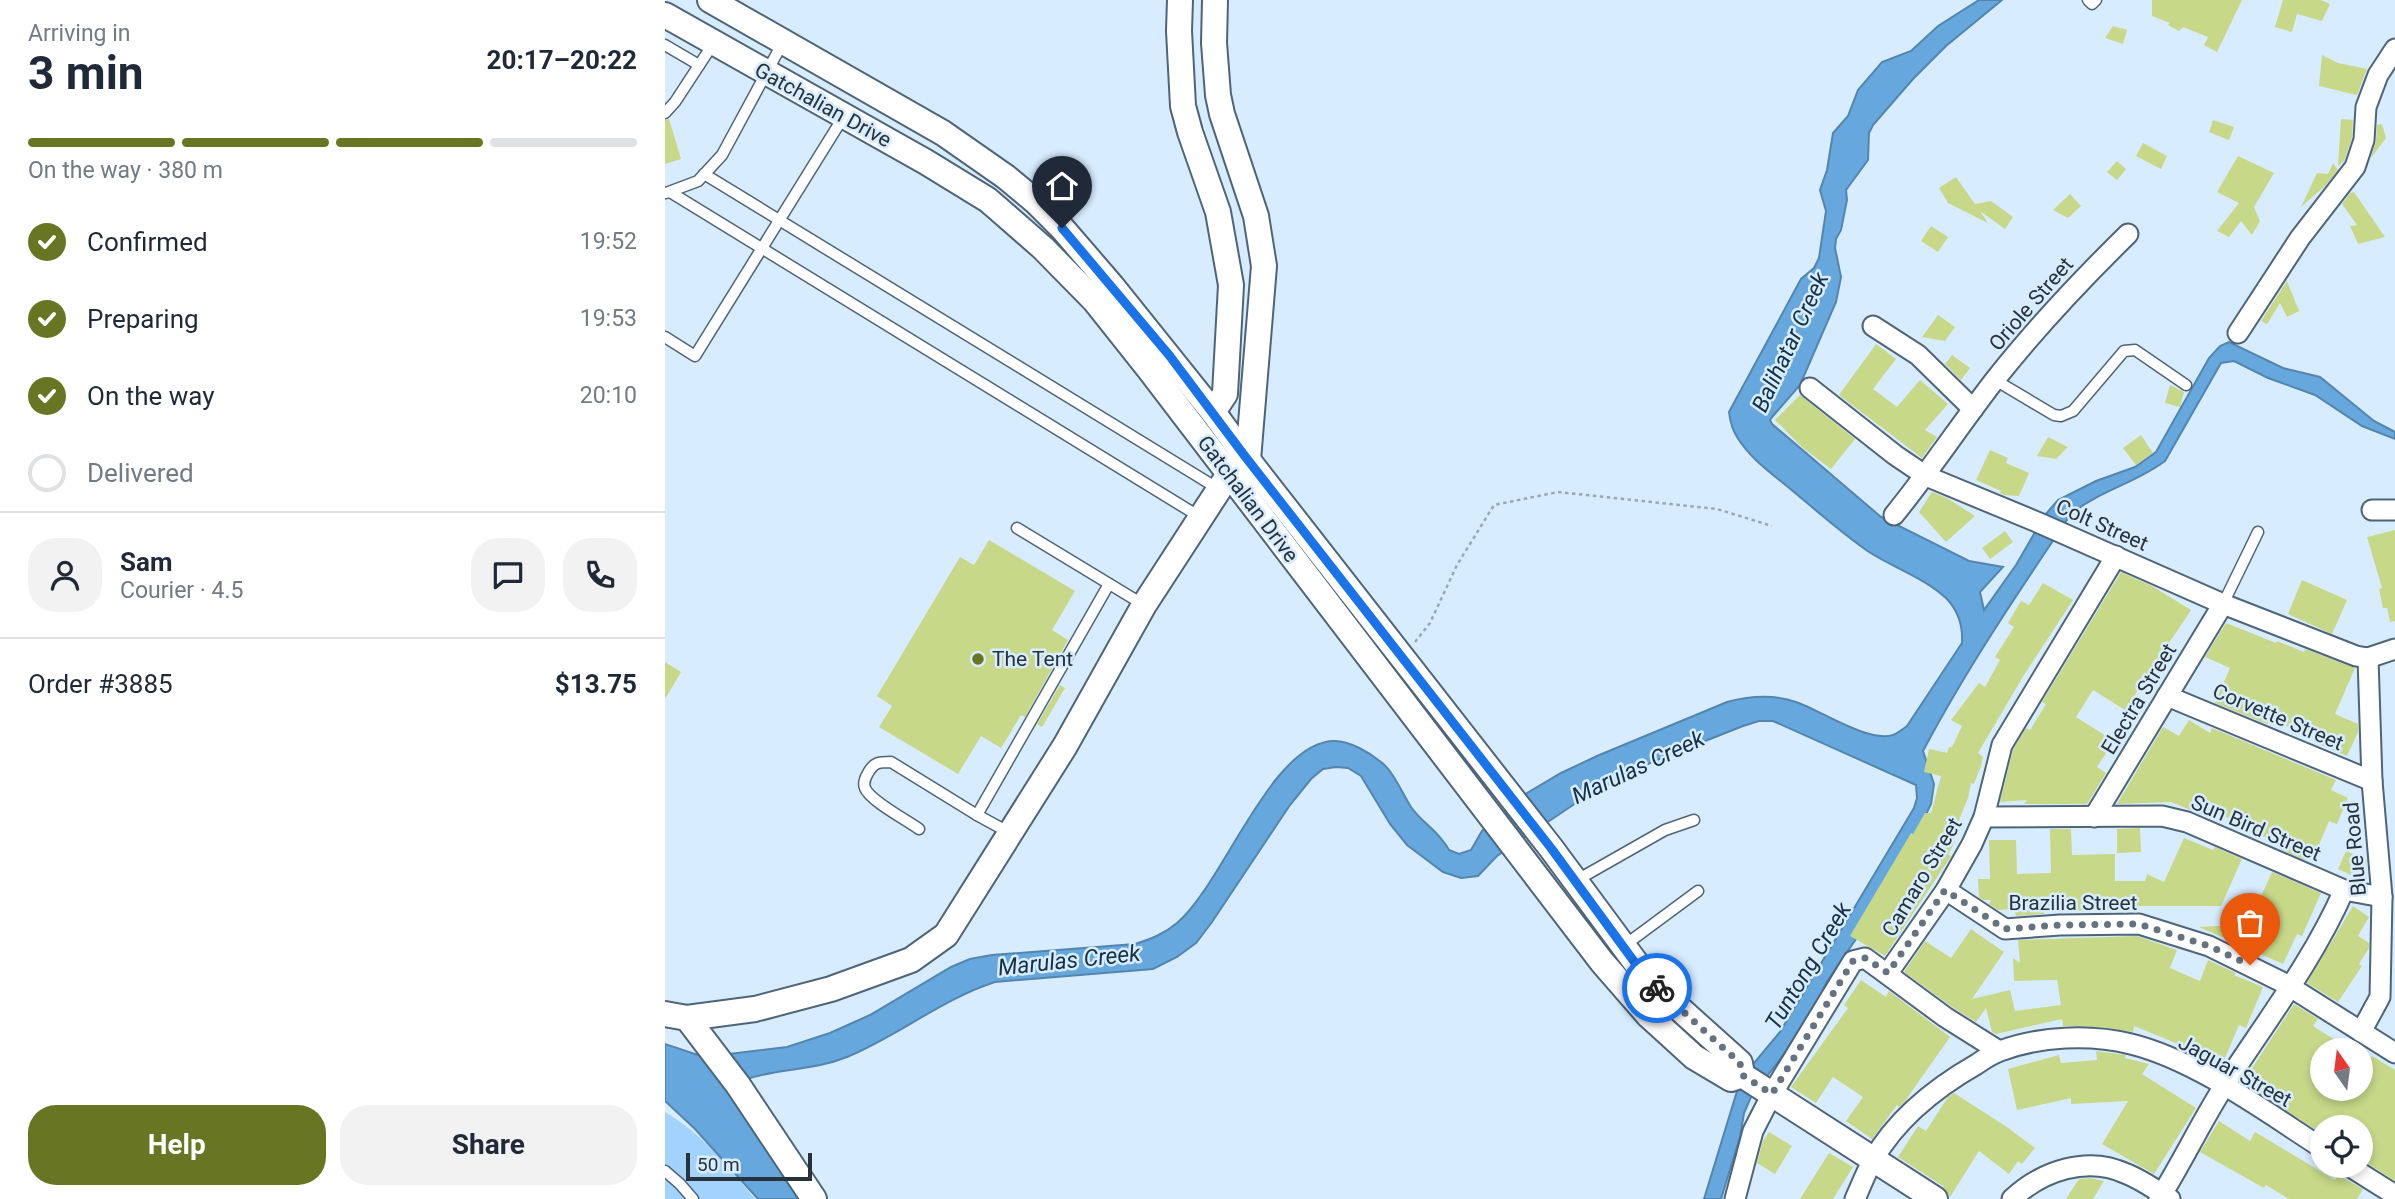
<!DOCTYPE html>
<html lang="en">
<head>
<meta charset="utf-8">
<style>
	:root { --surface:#fff; --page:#f2f2f3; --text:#1f2937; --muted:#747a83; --line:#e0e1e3; --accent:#687623 }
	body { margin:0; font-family:Roboto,sans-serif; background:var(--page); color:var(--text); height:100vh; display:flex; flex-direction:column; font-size:26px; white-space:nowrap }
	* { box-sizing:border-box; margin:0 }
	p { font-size:23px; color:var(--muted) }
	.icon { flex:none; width:38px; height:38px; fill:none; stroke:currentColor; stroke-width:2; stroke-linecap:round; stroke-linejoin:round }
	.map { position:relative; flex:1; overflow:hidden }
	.side { display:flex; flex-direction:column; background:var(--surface); width:665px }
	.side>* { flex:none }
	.needle { width:46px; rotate:346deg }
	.buttons { position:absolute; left:1645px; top:1038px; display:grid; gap:14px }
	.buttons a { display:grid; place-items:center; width:63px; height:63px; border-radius:50%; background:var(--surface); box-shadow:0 4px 10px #0003; font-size:35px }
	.scale { position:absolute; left:21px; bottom:18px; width:126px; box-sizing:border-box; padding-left:7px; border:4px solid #28323b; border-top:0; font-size:19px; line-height:24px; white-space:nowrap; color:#28323b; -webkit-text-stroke:5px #d7ecff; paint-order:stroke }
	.pin { position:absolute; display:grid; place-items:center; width:60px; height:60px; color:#fff; margin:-72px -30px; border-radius:50% 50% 50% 0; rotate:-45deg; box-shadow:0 0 7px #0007 }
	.pin .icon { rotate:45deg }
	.courier { position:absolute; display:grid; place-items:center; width:70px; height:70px; margin:-35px; border:5px solid #1a73e8; border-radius:50%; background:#fff; color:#222; box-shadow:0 2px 9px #0007 }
	.overview em { font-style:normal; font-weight:700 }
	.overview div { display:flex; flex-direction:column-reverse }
	.overview { display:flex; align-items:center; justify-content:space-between; height:119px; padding:0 28px }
	h1 { font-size:46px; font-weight:700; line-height:52px }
	.bar { display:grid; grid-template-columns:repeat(4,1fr); gap:10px 7px; align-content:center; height:84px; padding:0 28px }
	.bar i { height:9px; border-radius:5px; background:var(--line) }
	.bar .selected { background:var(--accent) }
	.bar p { grid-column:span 4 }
	.line { display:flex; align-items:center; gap:18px; padding:0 28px; border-top:2px solid var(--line) }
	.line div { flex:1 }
	.round { display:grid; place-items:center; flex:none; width:74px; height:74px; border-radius:28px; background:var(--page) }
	ol { padding:0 28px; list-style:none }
	li { display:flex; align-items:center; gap:21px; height:77px }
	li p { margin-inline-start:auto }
	li .icon { padding:7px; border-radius:50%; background:var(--accent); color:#fff; stroke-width:4 }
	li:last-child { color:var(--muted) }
	li i { width:38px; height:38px; border:4px solid var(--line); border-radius:50% }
	.primary-button { display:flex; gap:14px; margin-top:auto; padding:14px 28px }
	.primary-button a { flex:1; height:80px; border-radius:28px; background:var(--accent); color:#fff; font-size:28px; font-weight:700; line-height:80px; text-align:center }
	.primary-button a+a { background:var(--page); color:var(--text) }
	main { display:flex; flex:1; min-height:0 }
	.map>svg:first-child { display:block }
	.green { fill:#a1d3fe }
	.water { fill:#66a8de; stroke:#5385ad; stroke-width:2 }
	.building { fill:#c7d889 }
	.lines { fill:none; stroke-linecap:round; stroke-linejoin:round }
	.service-casing { stroke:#4e6579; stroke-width:13 }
	.minor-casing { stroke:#4e6579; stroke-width:23 }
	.tertiary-casing { stroke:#4e6579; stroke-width:28 }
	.path { stroke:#96a7b7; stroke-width:2.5; stroke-dasharray:3.5 3.5; stroke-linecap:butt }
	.service { stroke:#fff; stroke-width:10 }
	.minor { stroke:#fff; stroke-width:19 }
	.tertiary { stroke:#fff; stroke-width:24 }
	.done { stroke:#657380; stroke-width:7; stroke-dasharray:0 12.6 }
	.route { stroke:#1a73e8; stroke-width:9 }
	.poi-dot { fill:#687623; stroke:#d7ecff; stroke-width:2.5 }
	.labels { text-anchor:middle; stroke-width:5; stroke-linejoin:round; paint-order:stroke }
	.street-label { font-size:21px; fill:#28323b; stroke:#d7ecff }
	.poi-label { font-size:21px; fill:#28323b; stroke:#d7ecff; text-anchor:start }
	.water-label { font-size:23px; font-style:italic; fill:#153148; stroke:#d7ecff }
</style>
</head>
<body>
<main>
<section class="side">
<div class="overview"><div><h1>3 min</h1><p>Arriving in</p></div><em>20:17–20:22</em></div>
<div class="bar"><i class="selected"></i><i class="selected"></i><i class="selected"></i><i></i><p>On the way · 380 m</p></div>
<ol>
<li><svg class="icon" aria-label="check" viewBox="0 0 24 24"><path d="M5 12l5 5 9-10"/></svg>Confirmed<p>19:52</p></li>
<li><svg class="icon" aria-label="check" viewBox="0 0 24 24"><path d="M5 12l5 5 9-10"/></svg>Preparing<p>19:53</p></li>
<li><svg class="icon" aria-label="check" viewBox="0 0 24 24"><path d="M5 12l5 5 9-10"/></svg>On the way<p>20:10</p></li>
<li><i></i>Delivered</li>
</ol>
<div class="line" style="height:126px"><a class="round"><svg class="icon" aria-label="person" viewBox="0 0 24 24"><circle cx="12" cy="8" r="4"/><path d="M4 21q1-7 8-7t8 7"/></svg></a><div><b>Sam</b><p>Courier · 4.5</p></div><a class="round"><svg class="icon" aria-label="chat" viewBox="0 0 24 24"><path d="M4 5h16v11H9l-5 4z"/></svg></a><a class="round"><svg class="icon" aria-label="phone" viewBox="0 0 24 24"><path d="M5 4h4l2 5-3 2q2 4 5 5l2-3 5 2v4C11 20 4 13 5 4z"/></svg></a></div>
<div class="line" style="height:91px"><div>Order #3885</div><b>$13.75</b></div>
<div class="primary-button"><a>Help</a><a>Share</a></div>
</section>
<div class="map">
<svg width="1730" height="1199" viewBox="0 0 1730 1199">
	<rect width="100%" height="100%" fill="#d7ecff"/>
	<path class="green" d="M0,1112C37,1134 63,1166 90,1199H0Z"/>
	<path class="water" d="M1314,0H1337L1281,46L1248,79L1208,125L1204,133L1203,160L1181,190L1182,200L1176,230L1171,239L1170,248L1176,277L1171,302L1135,385L1108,416L1105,420L1107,424L1216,517L1304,561L1338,567L1315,592L1319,610L1351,565L1380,515L1393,500L1431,481L1470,467L1491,452L1544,358L1555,346L1564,342L1618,368L1655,377L1709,421L1730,432V439L1697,426L1650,395L1603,378L1569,361L1556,363L1500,461C1471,483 1434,491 1406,514C1354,591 1302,668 1258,751L1269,784L1266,804L1254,829L1202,923L1161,983L1143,1023L1086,1097L1079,1113L1075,1137L1056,1199H1039L1073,1088L1089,1063L1115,1032L1249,808L1252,798L1251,785L1108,721H1094L1078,726L987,762L920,797L832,856L813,876L796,878L778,872L742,845L725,824L696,776L683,768L671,767L658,769L646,779L625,805L547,922L531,943L512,957L488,969L330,982C277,999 233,1036 182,1057C147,1071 115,1068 82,1079L137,1199H93L30,1129L0,1101V1044L39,1057L122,1047L165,1033L205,1015L286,967L305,959L327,955L470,944C486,939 499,934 512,923C559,883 605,744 668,741C684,740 705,753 716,762C729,772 737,793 746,807C758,824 773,830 784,850L794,854L806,850L817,831L857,796L896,773L932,756L1062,702C1085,696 1108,694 1131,702C1155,710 1203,743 1228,735C1233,733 1238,729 1242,726L1297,643C1298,627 1293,611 1282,599C1260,578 1229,568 1204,552C1178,534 1154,513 1129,492C1109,475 1086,460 1072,437C1067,429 1065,421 1064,412L1136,279L1149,268L1154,258L1161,211L1155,190L1162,170L1168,133L1183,116L1193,90L1217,62L1246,51L1273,26Z"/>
	<g class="building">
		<path d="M1487,0H1577L1552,52L1539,45L1543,37L1518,27L1514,31L1503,25L1505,23L1487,16Z"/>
		<path d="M1618,0H1656L1665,4L1657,21L1632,14L1627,32L1610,27Z"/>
		<path d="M1448,26L1462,30L1458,44L1440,38Z"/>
		<path d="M1657,55L1673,63L1702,69L1692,95L1654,86Z"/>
		<path d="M4,119L16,159L0,164V120Z"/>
		<path d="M1676,119L1688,120L1687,138L1679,161L1673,166Z"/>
		<path d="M1548,120L1569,127L1564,140L1544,132Z"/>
		<path d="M1717,124L1721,138L1706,158L1711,141L1712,125Z"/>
		<path d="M1478,143L1502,156L1496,169L1471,156Z"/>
		<path d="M1573,156L1609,173L1589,207L1595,221L1587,235L1576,221L1564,237L1552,231L1574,203L1552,192Z"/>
		<path d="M1452,161L1461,169L1452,180L1442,172Z"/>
		<path d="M1668,163L1673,170L1661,185L1636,207L1652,173L1663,174Z"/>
		<path d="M1291,177L1310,204L1326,201L1348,217L1340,229L1315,211L1323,223L1283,203L1274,188Z"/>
		<path d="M1689,192L1720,237L1693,244L1685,226L1692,225L1677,204L1685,193Z"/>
		<path d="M1405,194L1416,206L1403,218L1388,210Z"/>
		<path d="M1266,226L1283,237L1273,252L1256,241Z"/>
		<path d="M1622,281L1634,311L1622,317L1615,303L1602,324L1596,321Z"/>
		<path d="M1273,315L1290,327L1280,341L1257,337Z"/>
		<path d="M1211,344L1231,359L1208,389L1232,407L1255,380L1283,404L1260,430L1272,437L1257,458L1174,395Z"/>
		<path d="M1287,355L1305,368L1296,380L1280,364Z"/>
		<path d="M1505,385L1519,392L1515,407L1500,403Z"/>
		<path d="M1135,395L1190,439L1166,469L1138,448L1110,420Z"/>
		<path d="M1476,435L1488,453L1471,465L1458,448Z"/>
		<path d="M1383,437L1403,447L1391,459L1372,456Z"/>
		<path d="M1325,450L1343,458L1341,463L1364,473L1354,496L1339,495L1335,493L1336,491L1311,480Z"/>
		<path d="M1267,492L1282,498L1310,516L1281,542L1254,512Z"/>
		<path d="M1730,530V621L1725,622L1722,608H1718L1714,589L1717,588L1702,537Z"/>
		<path d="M1340,531L1348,542L1325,559L1317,548Z"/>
		<path d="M324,540L410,591L387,630L403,640L360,717L356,715L336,748L316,736L293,774L214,727L227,706L212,696L295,557L309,565Z"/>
		<path d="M1456,572L1487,586L1526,610L1494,658L1499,660L1482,687L1477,684L1460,710L1428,690L1411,717L1449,741L1432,767L1441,773L1422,804H1359L1362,800L1335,802L1348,750L1361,728L1365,730L1381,704L1377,702Z"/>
		<path d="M1637,580L1682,600L1667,634L1623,614Z"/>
		<path d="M1378,583L1408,600L1359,675L1313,753L1318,757L1316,766L1309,784L1306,783L1303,798L1286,840L1290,842L1283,854L1286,856L1220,956L1185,936L1246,833L1248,834L1260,813H1266L1276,776L1259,772L1264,749L1282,753L1284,747H1287L1297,726L1286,720L1314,683L1320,687L1335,660L1330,657L1349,627L1343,623L1356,601L1364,605Z"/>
		<path d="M1561,623L1611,643L1612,641L1639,652L1640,649L1690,668L1670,714L1693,724V732L1682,756L1654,744L1655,740L1605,719L1602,724L1550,703L1565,668L1540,657Z"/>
		<path d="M0,662L16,672L0,699Z"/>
		<path d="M395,685L400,688L377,727L372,724Z"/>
		<path d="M1524,720L1545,733L1547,728L1671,780L1666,790L1683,798L1672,824L1664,821L1648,859L1641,857L1640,860L1617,850L1619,845L1564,823L1566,819L1537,807L1535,814L1506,802L1452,804L1498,727L1514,736Z"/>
		<path d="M1475,828L1476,852L1452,853V829Z"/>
		<path d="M1385,829H1406L1407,855L1450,854V881H1480L1482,874L1499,882L1519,838L1548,850L1550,847L1577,859L1556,906H1464V909L1407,911V908L1379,909V914L1351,916L1349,909L1333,910L1324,904L1326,900H1318L1314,897L1313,879H1325L1324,840H1351L1352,874L1386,873Z"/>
		<path d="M1681,851L1702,860L1695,879L1673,869Z"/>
		<path d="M1607,872L1656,893L1637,936L1632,934L1618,964L1534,927L1569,925L1568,907L1587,916Z"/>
		<path d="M1688,906L1704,917L1693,936L1704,943V948L1694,964L1697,966L1673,1002L1642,983Z"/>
		<path d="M1306,929L1339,952L1307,999L1345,990L1350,1011L1396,1005L1392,980L1349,981L1348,958L1355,963L1353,940L1472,936L1512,950L1505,968L1535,981L1543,960L1571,973L1569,975L1598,987L1581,1028L1574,1025L1557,1065L1522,1050L1523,1048L1469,1026L1468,1032L1435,1027L1398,1026L1397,1019L1331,1034L1327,1032L1321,1008L1311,1022L1287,1007L1239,972L1260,941L1286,958Z"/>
		<path d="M1196,980L1221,997L1224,991L1285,1037L1240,1101L1234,1107L1232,1105L1207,1139L1181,1121L1198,1097L1168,1077L1151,1103L1126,1087L1183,1008L1179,1005Z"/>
		<path d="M1629,1004L1653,1019L1648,1026L1686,1050H1657V1088H1696V1052L1706,1058L1707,1056L1730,1070V1181L1696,1159V1127H1657V1134L1578,1082Z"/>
		<path d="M1431,1051L1461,1055L1460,1058L1484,1064L1477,1074L1531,1108L1489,1174L1437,1144L1463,1101L1406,1104V1098L1352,1110L1343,1069L1394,1055L1396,1063L1432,1060Z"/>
		<path d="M1289,1093L1339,1125L1370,1148L1357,1164L1353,1161L1344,1174L1314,1151L1285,1197L1278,1186L1233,1157L1253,1126L1261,1131L1283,1097Z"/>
		<path d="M1554,1121L1585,1141L1590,1132L1670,1180L1673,1175L1698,1189L1692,1199H1624L1601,1185L1599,1188L1535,1152Z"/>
		<path d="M1104,1132L1127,1146L1110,1174L1092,1163L1098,1141Z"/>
		<path d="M1164,1153L1188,1167L1168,1199H1135Z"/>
		<path d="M1425,1178L1439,1181L1428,1199H1401L1414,1179Z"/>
	</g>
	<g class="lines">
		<g class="service-casing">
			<g id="service">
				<path d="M1423,0L1427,4L1431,0"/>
				<path d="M0,45L34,65"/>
				<path d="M0,113L10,102L48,44"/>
				<path d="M39,174L552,488"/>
				<path d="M5,192L535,517"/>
				<path d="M1,193L33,181L57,155L118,42"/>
				<path d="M0,337L30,356L179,116"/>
				<path d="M1330,380L1389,415L1396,416L1408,411L1459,351L1470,350L1521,385"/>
				<path d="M352,528L479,605"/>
				<path d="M1558,604L1593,532"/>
				<path d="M254,829C242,820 205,801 200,788C198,783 200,778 203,773C209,762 214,762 226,762L312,815"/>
				<path d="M345,833L312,815L444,584"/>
				<path d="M912,880L1000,830L1029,820"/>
				<path d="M960,945L1033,891"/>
				<path d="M0,1171L15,1184L28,1199"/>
			</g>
		</g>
		<g class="minor-casing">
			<g id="minor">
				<path d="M1208,326L1253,355L1308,409"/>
				<path d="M1573,333L1635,238L1690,167L1699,140L1701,107L1713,75L1730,49"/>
				<path d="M1145,388L1230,455L1261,476L1372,522L1558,604L1691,656L1703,658L1730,649"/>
				<path d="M1707,510H1730"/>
				<path d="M1229,515C1264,472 1295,425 1329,381C1370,329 1415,281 1463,234"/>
				<path d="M1502,696L1707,781"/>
				<path d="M1319,817L1497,816L1522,822L1679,890L1717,897"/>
				<path d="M1429,817L1558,604"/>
				<path d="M1281,890L1340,929L1395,925L1474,924L1544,946L1619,983L1730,1053"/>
				<path d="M1223,973L1281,890L1307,844L1319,817L1337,745L1451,556"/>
				<path d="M1696,1032L1715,997L1717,897L1707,781L1703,658"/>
				<path d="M1684,1166L1730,1195"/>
				<path d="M1070,1199L1088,1131L1107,1094L1188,961L1200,958L1280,1017L1334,1051"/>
				<path d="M1190,1199C1196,1186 1201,1172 1208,1160C1232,1118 1270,1088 1312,1064C1319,1059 1327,1054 1335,1051C1375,1036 1425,1034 1466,1044C1531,1060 1601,1112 1657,1148"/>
				<path d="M1347,1199C1377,1171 1422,1155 1462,1174C1477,1180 1491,1190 1505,1199"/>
				<path d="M1494,1199C1518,1161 1537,1120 1561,1083C1602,1020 1649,959 1679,890"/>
			</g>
		</g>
		<g class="tertiary-casing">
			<g id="tertiary">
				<path d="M45,0L278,133L341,177L371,202L397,228L447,286L548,412L583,460L886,848L977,971L996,992L1075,1063L1077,1075L1270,1199"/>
				<path d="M515,0L514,31L518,106L525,132L553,212L566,285L560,394L548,412"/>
				<path d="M0,15L261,162L323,200L378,248L430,301L484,369L937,962L984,1016L1029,1057L1066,1079L1077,1075"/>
				<path d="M0,1014L22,1018L90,1009L166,989L246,960L281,935L400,746L479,605L564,474L583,460L599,266L591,216L557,114L553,95L549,43L550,0"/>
				<path d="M22,1018L73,1085L149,1199"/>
			</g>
		</g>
		<path class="path" d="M750,642L765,623L792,565L829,505L893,492L1052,509L1107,526"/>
		<use href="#service" class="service"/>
		<use href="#minor" class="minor"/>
		<use href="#tertiary" class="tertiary"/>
	</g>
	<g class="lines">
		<path class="done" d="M992,988L1075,1063L1077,1075L1107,1094L1188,961L1200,958L1223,973L1280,890L1340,929L1395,925L1474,924L1544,946L1585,965"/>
		<path class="route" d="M397,228L504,355L579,455L886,848L976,971L992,988"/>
	</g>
	<circle class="poi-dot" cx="313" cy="659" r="7"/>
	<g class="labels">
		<g class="street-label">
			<text transform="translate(158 105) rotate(29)" y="7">Gatchalian Drive</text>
			<text transform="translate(1366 304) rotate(-49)" y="7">Oriole Street</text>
			<text transform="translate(583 499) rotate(53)" y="7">Gatchalian Drive</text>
			<text transform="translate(1437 525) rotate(24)" y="7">Colt Street</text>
			<text transform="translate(1474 699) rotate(-59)" y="7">Electra Street</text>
			<text transform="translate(1613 717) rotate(23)" y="7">Corvette Street</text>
			<text transform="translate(1591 828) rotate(23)" y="7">Sun Bird Street</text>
			<text transform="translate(1690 849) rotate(-95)" y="7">Blue Road</text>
			<text transform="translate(1257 877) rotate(-59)" y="7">Camaro Street</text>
			<text x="1408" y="910">Brazilia Street</text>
			<text transform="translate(1570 1071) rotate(29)" y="7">Jaguar Street</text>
		</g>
		<g class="poi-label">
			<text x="327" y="666">The Tent</text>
		</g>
		<g class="water-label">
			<text transform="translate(1125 342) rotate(-65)" y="8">Balihatar Creek</text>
			<text transform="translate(973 767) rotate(-25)" y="8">Marulas Creek</text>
			<text transform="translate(404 960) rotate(-6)" y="8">Marulas Creek</text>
			<text transform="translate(1143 966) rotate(-59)" y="8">Tuntong Creek</text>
		</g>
	</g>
</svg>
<div class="buttons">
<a><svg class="needle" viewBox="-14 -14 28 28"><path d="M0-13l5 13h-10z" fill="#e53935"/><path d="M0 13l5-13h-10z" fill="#747a83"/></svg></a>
<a><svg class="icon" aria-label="locate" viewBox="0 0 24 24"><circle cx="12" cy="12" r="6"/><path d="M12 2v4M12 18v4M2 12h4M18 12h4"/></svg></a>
</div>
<div class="scale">50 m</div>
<div class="pin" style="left:1585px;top:965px;background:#ea580c"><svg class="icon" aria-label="bag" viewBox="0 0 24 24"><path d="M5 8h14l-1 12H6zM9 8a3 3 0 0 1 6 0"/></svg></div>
<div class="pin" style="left:397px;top:228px;background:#1f2937"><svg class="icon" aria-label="home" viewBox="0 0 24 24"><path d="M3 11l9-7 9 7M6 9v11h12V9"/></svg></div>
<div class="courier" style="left:992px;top:988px"><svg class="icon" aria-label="bike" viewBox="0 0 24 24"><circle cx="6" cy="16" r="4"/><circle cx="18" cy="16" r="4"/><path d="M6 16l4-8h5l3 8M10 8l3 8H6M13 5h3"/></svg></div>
</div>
</main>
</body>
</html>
